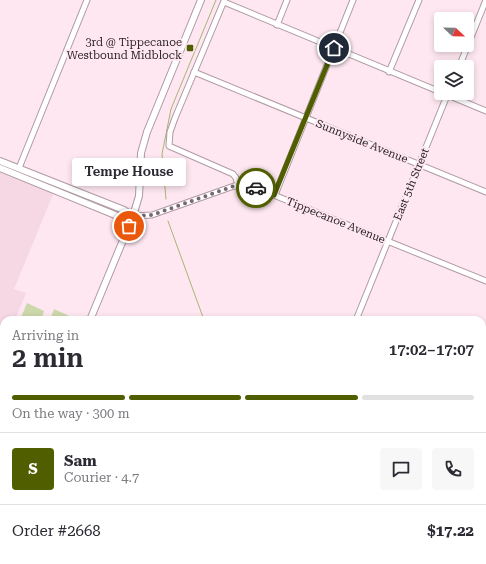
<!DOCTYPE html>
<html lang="en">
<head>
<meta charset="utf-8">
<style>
	:root { --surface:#fff; --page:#f7f7f7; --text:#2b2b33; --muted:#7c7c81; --line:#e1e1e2; --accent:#515e00 }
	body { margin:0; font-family:"Roboto Serif",serif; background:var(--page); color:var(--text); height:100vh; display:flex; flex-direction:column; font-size:15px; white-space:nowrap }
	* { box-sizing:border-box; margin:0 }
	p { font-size:13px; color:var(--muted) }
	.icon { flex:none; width:22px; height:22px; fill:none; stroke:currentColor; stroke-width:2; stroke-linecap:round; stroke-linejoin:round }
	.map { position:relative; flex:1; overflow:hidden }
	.drawer { position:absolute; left:0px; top:316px; width:486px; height:248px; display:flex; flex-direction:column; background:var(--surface); border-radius:12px 12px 0 0; box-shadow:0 2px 6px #0003 }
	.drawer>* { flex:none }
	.needle { width:26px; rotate:112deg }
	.controls { position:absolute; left:434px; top:12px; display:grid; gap:8px }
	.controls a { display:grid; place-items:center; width:40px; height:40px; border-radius:4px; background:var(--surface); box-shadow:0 2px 6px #0003; font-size:20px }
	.pin { position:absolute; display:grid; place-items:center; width:34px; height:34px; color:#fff; margin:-17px; border:2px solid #fff; border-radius:50%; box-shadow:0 1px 4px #0007 }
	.courier { position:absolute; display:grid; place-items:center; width:40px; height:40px; margin:-20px; border:3px solid #515e00; border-radius:50%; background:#fff; color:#222; box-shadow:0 1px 5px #0007 }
	.bubble { position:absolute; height:28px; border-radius:4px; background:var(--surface); box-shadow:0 2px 6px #0003; font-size:13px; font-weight:600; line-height:28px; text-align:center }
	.headline em { font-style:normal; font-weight:600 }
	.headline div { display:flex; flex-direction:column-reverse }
	.headline { display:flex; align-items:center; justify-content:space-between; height:68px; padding:0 12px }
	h1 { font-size:26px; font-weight:600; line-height:30px }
	.bar { display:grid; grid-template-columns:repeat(4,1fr); gap:6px 4px; align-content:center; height:48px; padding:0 12px }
	.bar i { height:5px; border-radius:3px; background:var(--line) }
	.bar .current { background:var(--accent) }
	.bar p { grid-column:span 4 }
	.line { display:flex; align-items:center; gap:10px; padding:0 12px; border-top:1px solid var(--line) }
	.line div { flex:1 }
	.round { display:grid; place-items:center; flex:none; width:42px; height:42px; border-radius:4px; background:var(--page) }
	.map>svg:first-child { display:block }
	.built { fill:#f6d8e5 }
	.green { fill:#ccd7aa }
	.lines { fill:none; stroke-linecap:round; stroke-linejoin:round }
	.stream { stroke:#a7b573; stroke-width:1 }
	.minor-casing { stroke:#af9aa3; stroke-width:7 }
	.major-casing { stroke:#af9aa3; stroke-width:8 }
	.minor { stroke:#fff; stroke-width:5 }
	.major { stroke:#fff; stroke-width:6 }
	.done { stroke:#76686e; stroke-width:4; stroke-dasharray:0 7.2 }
	.route { stroke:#515e00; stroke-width:5 }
	.poi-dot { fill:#515e00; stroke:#fee7f1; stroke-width:1.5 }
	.labels { text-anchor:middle; stroke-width:4; stroke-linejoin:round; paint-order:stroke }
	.poi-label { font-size:11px; fill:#2c2427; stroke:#fee7f1; text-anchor:end }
	.street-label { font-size:11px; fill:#2c2427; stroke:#fee7f1 }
</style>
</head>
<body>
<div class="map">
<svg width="486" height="564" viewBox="0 0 486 564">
	<rect width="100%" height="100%" fill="#fee7f1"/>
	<g class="built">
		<path d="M0,171L54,192L14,289L26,293L15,320H4V347L0,357Z"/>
		<path d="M482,521L486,523V564H399L400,560H482Z"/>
	</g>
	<g class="green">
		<path d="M27,303L44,311L42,318L47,320H20Z"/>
		<path d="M54,309L78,320H50Z"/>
	</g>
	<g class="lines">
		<g class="stream">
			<path d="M166,199L162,154L171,109L216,0"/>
			<path d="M168,221L204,320"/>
			<path d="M179,564L181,560"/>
		</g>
		<g class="minor-casing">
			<g id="minor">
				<path d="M224,1L175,118L170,132L169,146L233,174L236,178L238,186"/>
				<path d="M224,2L486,111"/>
				<path d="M277,25L287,0"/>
				<path d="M459,67L486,0"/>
				<path d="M194,72L486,192"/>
				<path d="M389,72L419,0"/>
				<path d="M19,168L87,0"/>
				<path d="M275,195L353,0"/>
				<path d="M133,216L152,215L234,186L254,187L486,281"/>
				<path d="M356,320L448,93"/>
				<path d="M482,340L486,330"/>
				<path d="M482,491L486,492"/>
				<path d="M482,525L486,527"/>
				<path d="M64,564L65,560"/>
				<path d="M137,564L138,560"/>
				<path d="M258,564L259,560"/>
				<path d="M307,564L309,560"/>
				<path d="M392,564L393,560"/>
			</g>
		</g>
		<g class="major-casing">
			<g id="major">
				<path d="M0,161L124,210L133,216"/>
				<path d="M0,168L120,217L133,216"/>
				<path d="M90,320L133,216L139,196L141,153L147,132L201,0"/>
				<path d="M0,537L4,528"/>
			</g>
		</g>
		<use href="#minor" class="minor"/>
		<use href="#major" class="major"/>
	</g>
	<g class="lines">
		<path class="done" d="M129,226L133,216L152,215L234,186L256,188"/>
		<path class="route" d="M256,188L274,195L334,48"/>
	</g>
	<rect class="poi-dot" x="186" y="44" width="8" height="8" rx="2"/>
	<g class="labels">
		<g class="poi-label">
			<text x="182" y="46">3rd @ Tippecanoe<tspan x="182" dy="13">Westbound Midblock</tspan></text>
		</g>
		<g class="street-label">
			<text transform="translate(362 141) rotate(22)" y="4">Sunnyside Avenue</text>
			<text transform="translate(411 184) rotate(-68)" y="4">East 5th Street</text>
			<text transform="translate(336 220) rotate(22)" y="4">Tippecanoe Avenue</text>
		</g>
	</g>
</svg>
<div class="controls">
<a><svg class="needle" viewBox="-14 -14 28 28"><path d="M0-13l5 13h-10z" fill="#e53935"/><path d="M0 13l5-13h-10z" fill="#7c7c81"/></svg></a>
<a><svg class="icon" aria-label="layers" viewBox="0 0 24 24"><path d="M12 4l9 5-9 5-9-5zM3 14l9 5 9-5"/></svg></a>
</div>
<div class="pin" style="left:129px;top:226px;background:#ea580c"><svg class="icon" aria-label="bag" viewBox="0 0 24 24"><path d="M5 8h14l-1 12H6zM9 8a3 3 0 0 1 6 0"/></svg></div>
<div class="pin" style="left:334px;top:48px;background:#1f2937"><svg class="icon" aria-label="home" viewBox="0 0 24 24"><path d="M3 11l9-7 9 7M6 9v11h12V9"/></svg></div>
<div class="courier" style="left:256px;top:188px"><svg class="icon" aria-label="car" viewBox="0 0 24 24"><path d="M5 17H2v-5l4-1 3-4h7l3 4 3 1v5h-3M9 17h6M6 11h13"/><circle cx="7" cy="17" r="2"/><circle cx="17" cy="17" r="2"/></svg></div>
<div class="bubble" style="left:72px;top:158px;width:114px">Tempe House</div>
<section class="drawer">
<div class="headline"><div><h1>2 min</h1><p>Arriving in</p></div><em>17:02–17:07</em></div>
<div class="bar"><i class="current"></i><i class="current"></i><i class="current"></i><i></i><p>On the way · 300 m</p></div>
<div class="line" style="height:72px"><b class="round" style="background:var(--accent);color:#fff">S</b><div><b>Sam</b><p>Courier · 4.7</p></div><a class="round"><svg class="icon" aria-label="chat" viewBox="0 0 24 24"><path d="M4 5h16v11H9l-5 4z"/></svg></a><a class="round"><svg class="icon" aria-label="phone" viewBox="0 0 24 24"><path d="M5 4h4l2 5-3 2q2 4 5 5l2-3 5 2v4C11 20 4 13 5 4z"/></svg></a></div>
<div class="line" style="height:52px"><div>Order #2668</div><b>$17.22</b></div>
</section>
</div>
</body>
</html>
